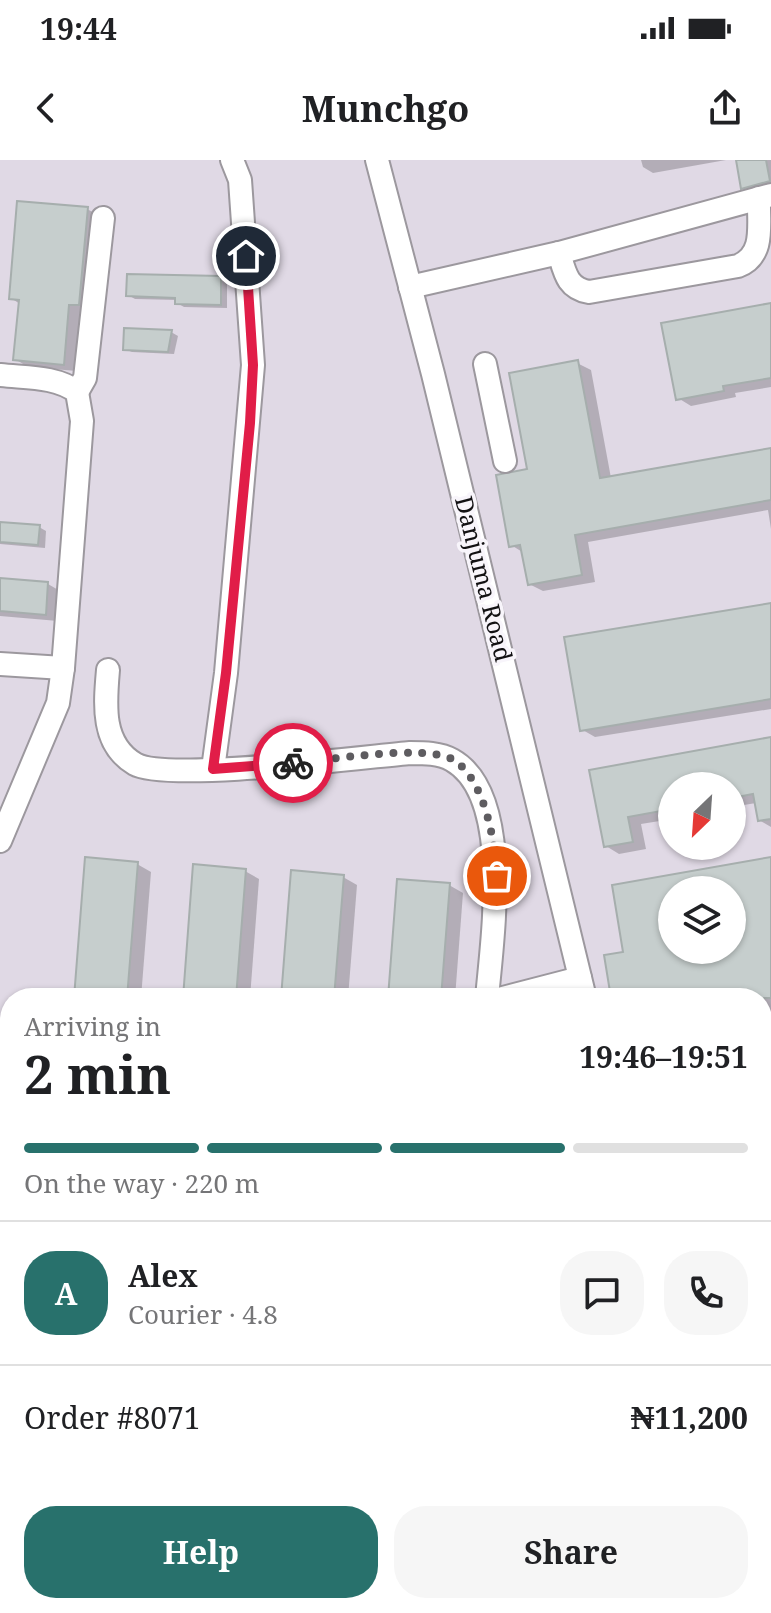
<!DOCTYPE html>
<html lang="en">
<head>
<meta charset="utf-8">
<style>
	:root { --surface:#fff; --page:#f6f6f6; --text:#202124; --muted:#757577; --line:#e0e0e0; --accent:#28716c }
	body { margin:0; font-family:"Noto Serif",serif; background:var(--page); color:var(--text); height:100vh; display:flex; flex-direction:column; font-size:30px; white-space:nowrap }
	* { box-sizing:border-box; margin:0 }
	p { font-size:26px; color:var(--muted) }
	.icon { flex:none; width:44px; height:44px; fill:none; stroke:currentColor; stroke-width:2; stroke-linecap:round; stroke-linejoin:round }
	.map { position:relative; flex:1; overflow:hidden }
	.details { position:absolute; left:0px; top:828px; width:772px; height:626px; display:flex; flex-direction:column; background:var(--surface); border-radius:32px 32px 0 0; box-shadow:0 2px 6px #0004 }
	.details>* { flex:none }
	.needle { width:52px; rotate:205deg }
	.tools { position:absolute; left:658px; top:612px; display:grid; gap:16px }
	.tools a { display:grid; place-items:center; width:88px; height:88px; border-radius:50%; background:var(--surface); box-shadow:0 2px 6px #0004; font-size:40px }
	.pin { position:absolute; display:grid; place-items:center; width:68px; height:68px; color:#fff; margin:-34px; border:4px solid #fff; border-radius:50%; box-shadow:0 2px 8px #0007 }
	.courier { position:absolute; display:grid; place-items:center; width:80px; height:80px; margin:-40px; border:6px solid #e11d48; border-radius:50%; background:#fff; color:#222; box-shadow:0 2px 10px #0007 }
	.headline em { font-style:normal; font-weight:700 }
	.headline div { display:flex; flex-direction:column-reverse }
	.headline { display:flex; align-items:center; justify-content:space-between; height:136px; padding:0 24px }
	h1 { font-size:52px; font-weight:700; line-height:60px }
	.bar { display:grid; grid-template-columns:repeat(4,1fr); gap:12px 8px; align-content:center; height:96px; padding:0 24px }
	.bar i { height:10px; border-radius:6px; background:var(--line) }
	.bar .selected { background:var(--accent) }
	.bar p { grid-column:span 4 }
	.line { display:flex; align-items:center; gap:20px; padding:0 24px; border-top:2px solid var(--line) }
	.line div { flex:1 }
	.round { display:grid; place-items:center; flex:none; width:84px; height:84px; border-radius:32px; background:var(--page) }
	.action { display:flex; gap:16px; margin-top:auto; padding:16px 24px }
	.action a { flex:1; height:92px; border-radius:32px; background:var(--accent); color:#fff; font-size:32px; font-weight:700; line-height:92px; text-align:center }
	.action a+a { background:var(--page); color:var(--text) }
	.status { display:flex; justify-content:space-between; align-items:center; height:56px; padding:0 40px; background:var(--surface); direction:ltr }
	.status svg { height:22px; fill:currentColor }
	header { display:flex; justify-content:space-between; align-items:center; height:104px; padding:0 24px; background:var(--surface); font-size:36px; font-weight:700 }
	.map>svg:first-child { display:block }
	.built { fill:#e0d9e5; fill-rule:evenodd }
	.shadow { fill:#0003; fill-rule:evenodd }
	.building { fill:#c6cecd; stroke:#a6aead; stroke-width:2; fill-rule:evenodd }
	.lines { fill:none; stroke-linecap:round; stroke-linejoin:round }
	.minor-casing { stroke:#9c989e; stroke-width:26 }
	.minor { stroke:#fff; stroke-width:22 }
	.done { stroke:#5e5c60; stroke-width:8; stroke-dasharray:0 14.4 }
	.route { stroke:#e11d48; stroke-width:10 }
	.labels { text-anchor:middle; stroke-width:7; stroke-linejoin:round; paint-order:stroke }
	.street-label { font-size:24px; fill:#121113; stroke:#f8f5fb }
</style>
</head>
<body>
<div class="status"><b>19:44</b><svg viewBox="0 0 49 12"><path d="M0 12V9h3v3zM5 12V6h3v6zM10 12V3h3v9zM15 12V0h3v12zM26 1h20v11H26zM47 4h2v5h-2z"/></svg></div>
<header><svg class="icon" aria-label="back" viewBox="0 0 24 24"><path d="M15 5l-7 7 7 7"/></svg>Munchgo<svg class="icon" aria-label="share" viewBox="0 0 24 24"><path d="M12 15V3M7 8l5-5 5 5M5 13v7h14v-7"/></svg></header>
<div class="map">
<svg width="771" height="1453" viewBox="0 0 771 1453">
	<rect width="100%" height="100%" fill="#ebe8ee"/>
	<path class="built" d="M0,0H771V1453H0ZM672,626H732V686H672ZM672,730H732V790H672ZM10,838H762V1444H10Z"/>
	<g class="shadow">
		<path d="M641,0H726L653,13L643,7Z"/>
		<path d="M738,0H771V29L753,33L743,27Z"/>
		<path d="M87,49L100,56L92,152L81,151L77,211L28,207L15,199L20,144L11,138Z"/>
		<path d="M220,118L227,122V148L184,147L177,143V140L135,139L128,135Z"/>
		<path d="M771,145V227L735,233L736,237L691,246L678,238Z"/>
		<path d="M171,172L178,176L174,194L132,192L125,189Z"/>
		<path d="M577,203L591,210L611,318L771,290V369L768,350L588,382L595,422L543,431L529,424L524,393L511,385L529,311Z"/>
		<path d="M0,364L39,367L46,371L45,388L0,384Z"/>
		<path d="M0,420L48,424L60,431L58,461L0,456Z"/>
		<path d="M771,445V549L595,577L581,569Z"/>
		<path d="M771,579V667L759,660L756,643L732,647V626H672V659L641,664L646,689L619,694L606,686L591,612Z"/>
		<path d="M771,699V1038L765,1034L762,1016V838H613L625,794L614,726ZM672,730H732V790H672Z"/>
		<path d="M137,704L151,712L141,838H76Z"/>
		<path d="M245,711L259,719L250,838H185Z"/>
		<path d="M343,717L357,725L348,838H283Z"/>
		<path d="M449,725L463,733L455,838H390Z"/>
		<path d="M771,1141V1188L762,1190V1142Z"/>
		<path d="M4,1296L10,1298V1442L0,1440V1301H3Z"/>
		<path d="M188,1444H228L227,1453H197L187,1447Z"/>
		<path d="M393,1444H467V1453H392Z"/>
		<path d="M500,1444H528L572,1453H498Z"/>
	</g>
	<g class="building">
		<path d="M736,0H766L770,21L741,29Z"/>
		<path d="M17,41L88,47L79,145H69L64,205L13,200L19,140L9,139Z"/>
		<path d="M127,114L221,116V145L175,144V138L126,136Z"/>
		<path d="M771,143V218L723,226L724,231L676,240L661,163Z"/>
		<path d="M124,168L172,170L168,192L123,190Z"/>
		<path d="M578,200L600,318L771,288V340L575,375L582,415L528,425L520,385L509,387L496,315L527,309L509,213Z"/>
		<path d="M0,362L40,365L38,385L0,382Z"/>
		<path d="M0,418L48,422L46,455L0,451Z"/>
		<path d="M771,443V539L580,571L564,477Z"/>
		<path d="M771,577V659L758,661L753,634L732,638V626H672V649L628,657L633,682L604,687L589,610Z"/>
		<path d="M85,697L138,702L127,838H74Z"/>
		<path d="M771,697V838H611L604,795L623,792L612,725ZM672,730H732V790H672Z"/>
		<path d="M193,704L246,709L236,838H183Z"/>
		<path d="M291,710L344,715L334,838H281Z"/>
		<path d="M397,719L450,723L441,838H388Z"/>
	</g>
	<g class="lines">
		<g class="minor-casing">
			<g id="minor">
				<path d="M377,0L433,214L585,838"/>
				<path d="M559,93C565,113 567,128 589,132L738,106C766,95 758,63 759,38"/>
				<path d="M410,127L559,93L771,35"/>
				<path d="M485,204L505,301"/>
				<path d="M0,215C26,218 56,216 77,232L82,261L63,508L58,543L0,681"/>
				<path d="M77,232L85,218L103,58"/>
				<path d="M0,504L63,508"/>
				<path d="M108,510C105,544 101,584 135,604C166,622 364,597 410,593C424,593 440,593 452,600C514,635 492,779 487,838"/>
				<path d="M213,609L226,513L253,205L240,20L232,0"/>
				<path d="M503,838L580,818"/>
				<path d="M762,1056L771,1079"/>
				<path d="M735,1444L737,1453"/>
			</g>
		</g>
		<use href="#minor" class="minor"/>
	</g>
	<g class="lines">
		<path class="done" d="M293,603C328,600 424,584 452,599C485,618 495,682 497,716"/>
		<path class="route" d="M246,96L253,205L250,263L226,513L213,609L293,603"/>
	</g>
	<g class="labels">
		<g class="street-label">
			<text transform="translate(483 419) rotate(76)" y="8">Danjuma Road</text>
		</g>
	</g>
</svg>
<div class="tools">
<a><svg class="needle" viewBox="-14 -14 28 28"><path d="M0-13l5 13h-10z" fill="#e53935"/><path d="M0 13l5-13h-10z" fill="#757577"/></svg></a>
<a><svg class="icon" aria-label="layers" viewBox="0 0 24 24"><path d="M12 4l9 5-9 5-9-5zM3 14l9 5 9-5"/></svg></a>
</div>
<div class="pin" style="left:497px;top:716px;background:#ea580c"><svg class="icon" aria-label="bag" viewBox="0 0 24 24"><path d="M5 8h14l-1 12H6zM9 8a3 3 0 0 1 6 0"/></svg></div>
<div class="pin" style="left:246px;top:96px;background:#1f2937"><svg class="icon" aria-label="home" viewBox="0 0 24 24"><path d="M3 11l9-7 9 7M6 9v11h12V9"/></svg></div>
<div class="courier" style="left:293px;top:603px"><svg class="icon" aria-label="bike" viewBox="0 0 24 24"><circle cx="6" cy="16" r="4"/><circle cx="18" cy="16" r="4"/><path d="M6 16l4-8h5l3 8M10 8l3 8H6M13 5h3"/></svg></div>
<section class="details">
<div class="headline"><div><h1>2 min</h1><p>Arriving in</p></div><em>19:46–19:51</em></div>
<div class="bar"><i class="selected"></i><i class="selected"></i><i class="selected"></i><i></i><p>On the way · 220 m</p></div>
<div class="line" style="height:144px"><b class="round" style="background:var(--accent);color:#fff">A</b><div><b>Alex</b><p>Courier · 4.8</p></div><a class="round"><svg class="icon" aria-label="chat" viewBox="0 0 24 24"><path d="M4 5h16v11H9l-5 4z"/></svg></a><a class="round"><svg class="icon" aria-label="phone" viewBox="0 0 24 24"><path d="M5 4h4l2 5-3 2q2 4 5 5l2-3 5 2v4C11 20 4 13 5 4z"/></svg></a></div>
<div class="line" style="height:104px"><div>Order #8071</div><b>₦11,200</b></div>
<div class="action"><a>Help</a><a>Share</a></div>
</section>
</div>
</body>
</html>
